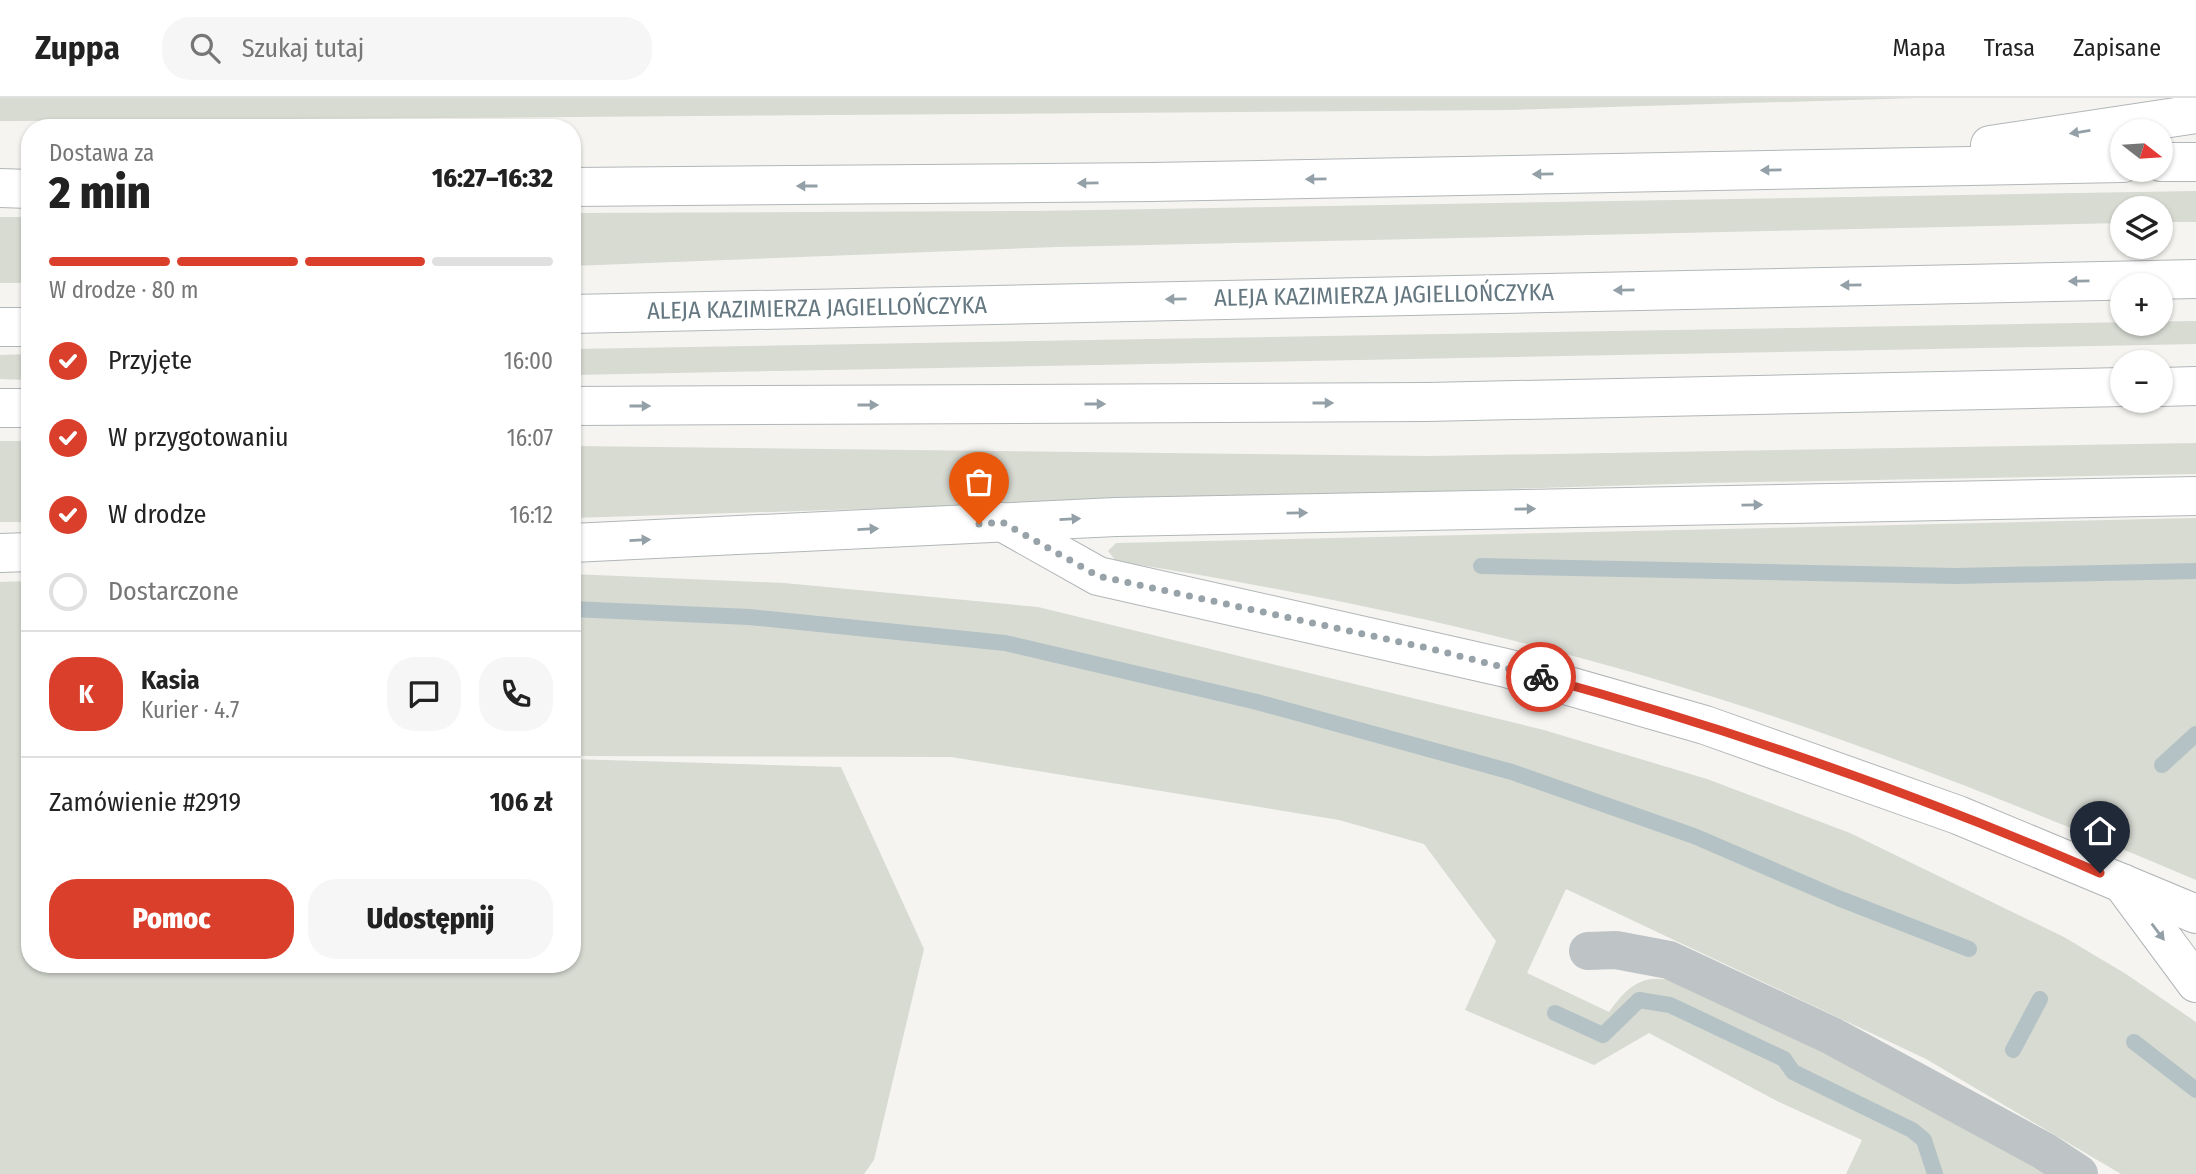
<!DOCTYPE html>
<html lang="pl">
<head>
<meta charset="utf-8">
<style>
	:root { --surface:#fff; --page:#f6f6f6; --text:#222; --muted:#767676; --line:#e0e0e0; --accent:#da3f2c }
	body { margin:0; font-family:"Fira Sans Condensed",sans-serif; background:var(--page); color:var(--text); height:100vh; display:flex; flex-direction:column; font-size:26px; white-space:nowrap }
	* { box-sizing:border-box; margin:0 }
	p { font-size:23px; color:var(--muted) }
	.icon { flex:none; width:38px; height:38px; fill:none; stroke:currentColor; stroke-width:2; stroke-linecap:round; stroke-linejoin:round }
	.map { position:relative; flex:1; overflow:hidden }
	.panel { position:absolute; left:21px; top:21px; width:560px; height:854px; display:flex; flex-direction:column; background:var(--surface); border-radius:28px; box-shadow:0 2px 5px #0004 }
	.panel>* { flex:none }
	.needle { width:46px; rotate:107deg }
	.controls { position:absolute; left:2110px; top:21px; display:grid; gap:14px }
	.controls a { display:grid; place-items:center; width:63px; height:63px; border-radius:50%; background:var(--surface); box-shadow:0 2px 5px #0004; font-size:35px }
	.pin { position:absolute; display:grid; place-items:center; width:60px; height:60px; color:#fff; margin:-72px -30px; border-radius:50% 50% 50% 0; rotate:-45deg; box-shadow:0 0 7px #0007 }
	.pin .icon { rotate:45deg }
	.courier { position:absolute; display:grid; place-items:center; width:70px; height:70px; margin:-35px; border:5px solid #da3f2c; border-radius:50%; background:#fff; color:#222; box-shadow:0 2px 9px #0007 }
	.head em { font-style:normal; font-weight:800 }
	.head div { display:flex; flex-direction:column-reverse }
	.head { display:flex; align-items:center; justify-content:space-between; height:119px; padding:0 28px }
	h1 { font-size:46px; font-weight:800; line-height:52px }
	.bar { display:grid; grid-template-columns:repeat(4,1fr); gap:10px 7px; align-content:center; height:84px; padding:0 28px }
	.bar i { height:9px; border-radius:5px; background:var(--line) }
	.bar .current { background:var(--accent) }
	.bar p { grid-column:span 4 }
	.line { display:flex; align-items:center; gap:18px; padding:0 28px; border-top:2px solid var(--line) }
	.line div { flex:1 }
	.round { display:grid; place-items:center; flex:none; width:74px; height:74px; border-radius:28px; background:var(--page) }
	ol { padding:0 28px; list-style:none }
	li { display:flex; align-items:center; gap:21px; height:77px }
	li p { margin-inline-start:auto }
	li .icon { padding:7px; border-radius:50%; background:var(--accent); color:#fff; stroke-width:4 }
	li:last-child { color:var(--muted) }
	li i { width:38px; height:38px; border:4px solid var(--line); border-radius:50% }
	.primary-button { display:flex; gap:14px; margin-top:auto; padding:14px 28px }
	.primary-button a { flex:1; height:80px; border-radius:28px; background:var(--accent); color:#fff; font-size:28px; font-weight:800; line-height:80px; text-align:center }
	.primary-button a+a { background:var(--page); color:var(--text) }
	header { display:flex; align-items:center; gap:42px; box-sizing:border-box; height:98px; padding:0 35px; background:var(--surface); border-bottom:2px solid var(--line) }
	header strong { font-size:33px }
	nav { display:flex; gap:38px; margin-inline-start:auto; font-size:24px }
	.search { width:490px; height:63px; background:var(--page); display:flex; align-items:center; gap:18px; box-sizing:border-box; padding:0 24px; border-radius:28px; color:var(--muted); font-size:26px }
	.map>svg:first-child { display:block }
	.green { fill:#d7dbd2 }
	.lines { fill:none; stroke-linecap:round; stroke-linejoin:round }
	.stream { stroke:#b5c2c5; stroke-width:16 }
	.highway-casing { stroke:#b1b6b8; stroke-width:40 }
	.minor { stroke:#bec3c5; stroke-width:38 }
	.highway { stroke:#fff; stroke-width:38 }
	.oneway { fill:#93a0a7 }
	.done { stroke:#97a3a8; stroke-width:7; stroke-dasharray:0 12.6 }
	.route { stroke:#da3f2c; stroke-width:9 }
	.labels { text-anchor:middle; stroke-width:7; stroke-linejoin:round; paint-order:stroke }
	.street-label { font-size:24px; fill:#657881; stroke:#fff }
</style>
</head>
<body>
<header>
<strong>Zuppa</strong>
<div class="search"><svg class="icon" aria-label="search" viewBox="0 0 24 24"><circle cx="10" cy="10" r="6"/><path d="M15 15l6 6"/></svg>Szukaj tutaj</div>
<nav><a>Mapa</a><a>Trasa</a><a>Zapisane</a></nav>
</header>
<div class="map">
<svg width="2196" height="1076" viewBox="0 0 2196 1076">
	<rect width="100%" height="100%" fill="#f5f4f1"/>
	<g class="green">
		<path d="M0,0H1918L1511,12L22,23H0Z"/>
		<path d="M2196,93V124H2161V110H2123V125L1057,149L572,168V115L1035,113Z"/>
		<rect x="0" y="119" width="30" height="66"/>
		<path d="M2196,223V246L572,277V251Z"/>
		<path d="M30,256V282L0,281V257Z"/>
		<rect x="0" y="343" width="30" height="81"/>
		<path d="M2196,345V376L1704,385L572,420V348L1429,358Z"/>
		<path d="M2196,420V782C2017,706 1836,634 1648,579C1474,528 1296,492 1116,463L1108,453L1116,445Z"/>
		<path d="M572,476L784,485L1038,509L1544,632L1707,681L1850,735L2064,839L2126,876L2196,924V1076H2121L1926,961L1566,791L1527,875L1609,914C1627,889 1642,875 1674,883L1882,980L2052,1076H1846L1862,1042L1777,1003L1649,935L1594,967L1465,912L1496,843L1424,746L1339,722L951,659L572,658Z"/>
		<path d="M30,483V866H572V661L841,669L924,851L874,1062L864,1076H0V484Z"/>
	</g>
	<g class="lines">
		<g class="stream">
			<path d="M1481,468L1955,478L2196,473"/>
			<path d="M572,511L749,519L1005,545L1257,604L1512,674L1694,738L1838,800L1969,851"/>
			<path d="M2162,667L2196,636"/>
			<path d="M1555,915L1603,937L1639,902L1670,907L1784,961L1793,974L1912,1032L1924,1042L1935,1076"/>
			<path d="M2134,944L2196,992"/>
			<path d="M2013,952L2040,901"/>
		</g>
		<g class="highway-casing">
			<g id="highway">
				<path d="M1990,47L2196,16"/>
				<path d="M2161,64H2196"/>
				<path d="M572,89L1152,84L2123,65"/>
				<path d="M0,90L30,91"/>
				<path d="M572,216L2196,181"/>
				<path d="M0,229H30"/>
				<path d="M2161,289L2196,288"/>
				<path d="M572,308L1427,304L2123,289"/>
				<path d="M0,310H30"/>
				<path d="M1002,424L1098,478L1506,570L1705,627L1958,717L2196,816"/>
				<path d="M572,445L1116,419L2196,398"/>
				<path d="M0,455L30,454"/>
				<path d="M2122,785L2196,885"/>
			</g>
		</g>
		<path class="minor" d="M1588,853L1616,852L1669,862L1832,938L2044,1053L2079,1076"/>
		<use href="#highway" class="highway"/>
	</g>
	<defs><path id="oneway-solid" d="M-6-.8H1V-3.2L6.5 0L1 3.2V.8H-6Z" transform="scale(1.75)"/></defs>
	<g class="oneway">
		<use href="#oneway-solid" transform="translate(2080 34) rotate(171)"/>
		<use href="#oneway-solid" transform="translate(1771 72) rotate(179)"/>
		<use href="#oneway-solid" transform="translate(1543 76) rotate(179)"/>
		<use href="#oneway-solid" transform="translate(1316 81) rotate(179)"/>
		<use href="#oneway-solid" transform="translate(1088 85) rotate(179)"/>
		<use href="#oneway-solid" transform="translate(807 88) rotate(180)"/>
		<use href="#oneway-solid" transform="translate(2079 183) rotate(179)"/>
		<use href="#oneway-solid" transform="translate(1851 187) rotate(179)"/>
		<use href="#oneway-solid" transform="translate(1624 192) rotate(179)"/>
		<use href="#oneway-solid" transform="translate(1176 201) rotate(179)"/>
		<use href="#oneway-solid" transform="translate(1323 305)"/>
		<use href="#oneway-solid" transform="translate(1095 306)"/>
		<use href="#oneway-solid" transform="translate(868 307)"/>
		<use href="#oneway-solid" transform="translate(640 308)"/>
		<use href="#oneway-solid" transform="translate(1752 407) rotate(-1)"/>
		<use href="#oneway-solid" transform="translate(1525 411) rotate(-1)"/>
		<use href="#oneway-solid" transform="translate(1297 415) rotate(-1)"/>
		<use href="#oneway-solid" transform="translate(1070 421) rotate(-3)"/>
		<use href="#oneway-solid" transform="translate(868 431) rotate(-3)"/>
		<use href="#oneway-solid" transform="translate(640 442) rotate(-3)"/>
		<use href="#oneway-solid" transform="translate(2158 834) rotate(53)"/>
	</g>
	<g class="lines">
		<path class="done" d="M979,426L1002,424L1098,478L1432,551L1541,579"/>
		<path class="route" d="M1541,579C1731,631 1918,696 2100,775"/>
	</g>
	<g class="labels">
		<g class="street-label">
			<text transform="translate(1384 197) rotate(-1)" y="8">ALEJA KAZIMIERZA JAGIELLOŃCZYKA</text>
			<text transform="translate(817 210) rotate(-1)" y="8">ALEJA KAZIMIERZA JAGIELLOŃCZYKA</text>
		</g>
	</g>
</svg>
<div class="controls">
<a><svg class="needle" viewBox="-14 -14 28 28"><path d="M0-13l5 13h-10z" fill="#e53935"/><path d="M0 13l5-13h-10z" fill="#767676"/></svg></a>
<a><svg class="icon" aria-label="layers" viewBox="0 0 24 24"><path d="M12 4l9 5-9 5-9-5zM3 14l9 5 9-5"/></svg></a>
<a>+</a>
<a>−</a>
</div>
<div class="pin" style="left:979px;top:426px;background:#ea580c"><svg class="icon" aria-label="bag" viewBox="0 0 24 24"><path d="M5 8h14l-1 12H6zM9 8a3 3 0 0 1 6 0"/></svg></div>
<div class="pin" style="left:2100px;top:775px;background:#1f2937"><svg class="icon" aria-label="home" viewBox="0 0 24 24"><path d="M3 11l9-7 9 7M6 9v11h12V9"/></svg></div>
<div class="courier" style="left:1541px;top:579px"><svg class="icon" aria-label="bike" viewBox="0 0 24 24"><circle cx="6" cy="16" r="4"/><circle cx="18" cy="16" r="4"/><path d="M6 16l4-8h5l3 8M10 8l3 8H6M13 5h3"/></svg></div>
<section class="panel">
<div class="head"><div><h1>2 min</h1><p>Dostawa za</p></div><em>16:27–16:32</em></div>
<div class="bar"><i class="current"></i><i class="current"></i><i class="current"></i><i></i><p>W drodze · 80 m</p></div>
<ol>
<li><svg class="icon" aria-label="check" viewBox="0 0 24 24"><path d="M5 12l5 5 9-10"/></svg>Przyjęte<p>16:00</p></li>
<li><svg class="icon" aria-label="check" viewBox="0 0 24 24"><path d="M5 12l5 5 9-10"/></svg>W przygotowaniu<p>16:07</p></li>
<li><svg class="icon" aria-label="check" viewBox="0 0 24 24"><path d="M5 12l5 5 9-10"/></svg>W drodze<p>16:12</p></li>
<li><i></i>Dostarczone</li>
</ol>
<div class="line" style="height:126px"><b class="round" style="background:var(--accent);color:#fff">K</b><div><b>Kasia</b><p>Kurier · 4.7</p></div><a class="round"><svg class="icon" aria-label="chat" viewBox="0 0 24 24"><path d="M4 5h16v11H9l-5 4z"/></svg></a><a class="round"><svg class="icon" aria-label="phone" viewBox="0 0 24 24"><path d="M5 4h4l2 5-3 2q2 4 5 5l2-3 5 2v4C11 20 4 13 5 4z"/></svg></a></div>
<div class="line" style="height:91px"><div>Zamówienie #2919</div><b>106 zł</b></div>
<div class="primary-button"><a>Pomoc</a><a>Udostępnij</a></div>
</section>
</div>
</body>
</html>
